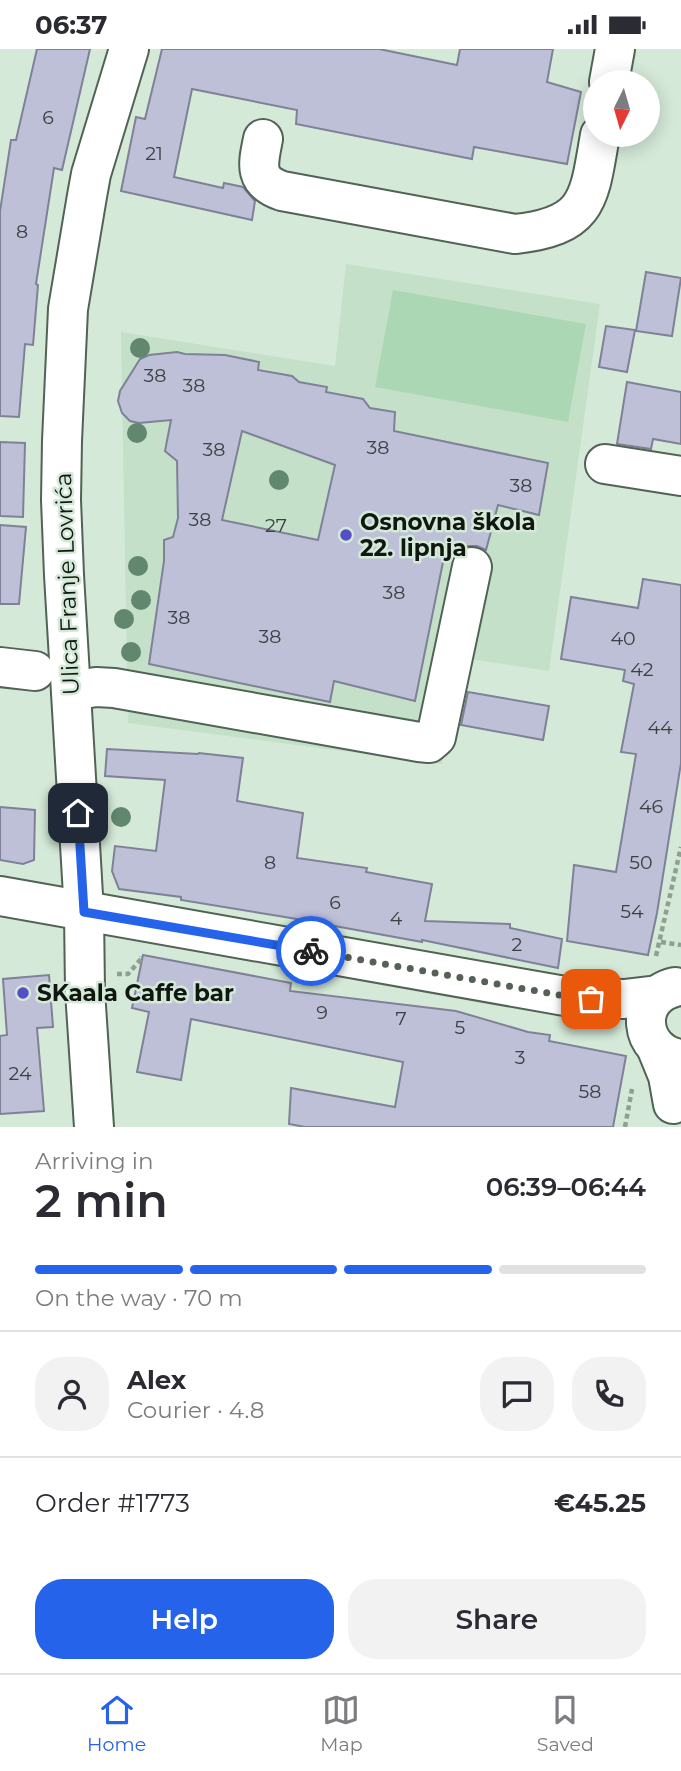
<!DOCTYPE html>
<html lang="en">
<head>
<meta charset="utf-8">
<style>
	:root { --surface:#fff; --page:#f2f2f3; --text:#2b2b33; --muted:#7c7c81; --line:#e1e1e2; --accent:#2563eb }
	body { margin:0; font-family:Montserrat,sans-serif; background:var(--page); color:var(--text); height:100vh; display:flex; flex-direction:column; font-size:26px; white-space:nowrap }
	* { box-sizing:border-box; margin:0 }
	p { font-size:23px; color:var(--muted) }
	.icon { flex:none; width:38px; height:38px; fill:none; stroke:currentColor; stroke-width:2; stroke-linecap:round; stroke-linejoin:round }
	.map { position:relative; height:1078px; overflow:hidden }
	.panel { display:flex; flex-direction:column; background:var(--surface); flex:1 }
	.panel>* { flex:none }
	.needle { width:46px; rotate:185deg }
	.tools { position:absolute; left:583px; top:21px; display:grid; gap:14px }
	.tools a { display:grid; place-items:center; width:77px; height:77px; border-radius:50%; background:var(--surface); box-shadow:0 4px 18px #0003; font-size:35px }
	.pin { position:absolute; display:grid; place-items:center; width:60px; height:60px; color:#fff; margin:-30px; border-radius:14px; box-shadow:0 4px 10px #0006 }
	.courier { position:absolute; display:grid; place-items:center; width:70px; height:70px; margin:-35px; border:5px solid #2563eb; border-radius:50%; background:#fff; color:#222; box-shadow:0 2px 9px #0007 }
	.head em { font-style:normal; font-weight:600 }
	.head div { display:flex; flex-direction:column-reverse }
	.head { display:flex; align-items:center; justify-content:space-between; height:119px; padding:0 35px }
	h1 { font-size:46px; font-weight:600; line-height:52px }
	.bar { display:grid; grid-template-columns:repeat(4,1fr); gap:10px 7px; align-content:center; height:84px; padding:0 35px }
	.bar i { height:9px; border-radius:5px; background:var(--line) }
	.bar .current { background:var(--accent) }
	.bar p { grid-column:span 4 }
	.line { display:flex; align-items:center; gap:18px; padding:0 35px; border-top:2px solid var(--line) }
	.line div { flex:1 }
	.round { display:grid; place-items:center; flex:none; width:74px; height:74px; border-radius:28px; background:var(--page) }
	.action { display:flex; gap:14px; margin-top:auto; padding:14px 35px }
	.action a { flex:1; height:80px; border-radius:28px; background:var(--accent); color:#fff; font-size:28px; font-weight:600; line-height:80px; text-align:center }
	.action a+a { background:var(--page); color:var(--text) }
	.status { display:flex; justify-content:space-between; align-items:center; height:49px; padding:0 35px; background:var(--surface); direction:ltr }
	.status svg { height:19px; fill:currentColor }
	.menu { display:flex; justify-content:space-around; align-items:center; height:98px; border-top:2px solid var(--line); background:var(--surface); font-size:19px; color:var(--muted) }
	.menu a { display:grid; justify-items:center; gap:4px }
	.menu .current { color:var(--accent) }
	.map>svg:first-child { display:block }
	.built { fill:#c4e0c9 }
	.green { fill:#acd7b5 }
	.building { fill:#bdc0d7; stroke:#7f8297; stroke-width:2; fill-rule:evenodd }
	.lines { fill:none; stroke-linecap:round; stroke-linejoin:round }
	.minor-casing { stroke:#506354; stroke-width:42 }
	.path { stroke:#8f9f92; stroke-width:4.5; stroke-dasharray:5 3.5; stroke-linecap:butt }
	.minor { stroke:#fff; stroke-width:38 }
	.tree { fill:#61876e }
	.done { stroke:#556057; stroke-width:7; stroke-dasharray:0 12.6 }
	.route { stroke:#2563eb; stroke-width:9 }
	.poi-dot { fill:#554ec6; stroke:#d4e9d8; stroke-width:2.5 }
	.labels { text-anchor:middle; stroke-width:5; stroke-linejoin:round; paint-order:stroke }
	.number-label { font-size:19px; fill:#3b4142 }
	.poi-label { font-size:23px; font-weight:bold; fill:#101711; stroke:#d4e9d8; text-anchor:start }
	.street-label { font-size:23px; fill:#101711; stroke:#d4e9d8 }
</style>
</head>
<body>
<div class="status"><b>06:37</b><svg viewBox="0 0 49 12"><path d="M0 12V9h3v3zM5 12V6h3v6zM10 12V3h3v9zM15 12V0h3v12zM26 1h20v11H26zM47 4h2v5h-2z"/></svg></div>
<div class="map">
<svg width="681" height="1078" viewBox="0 0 681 1078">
	<rect width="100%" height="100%" fill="#d4e9d8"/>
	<path class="built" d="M346,215L600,255L549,622L463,609L442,715L128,674L121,283L335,317Z"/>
	<path class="green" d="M393,241L586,275L568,373L375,338Z"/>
	<g class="building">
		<path d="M37,0H90L62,121L54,119L36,235L38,236L33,296L25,295L19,368L0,367V162L11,91H16Z"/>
		<path d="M162,0H379L457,16L460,0H553L547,33L581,43L567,115L474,98L472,110L296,75L297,61L192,40L174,128L223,139L224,134L243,138L255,152L252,171L121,142L136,68L145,70Z"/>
		<path d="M646,223L681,229L672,287L636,282Z"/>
		<path d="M606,277L635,281L627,323L599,318Z"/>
		<path d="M177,303L185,305L225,306L259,313L258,321L292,327L299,333L327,338L326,343L363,350L370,359L395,363L394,382L548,414L539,466L498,456L486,501L477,497H466L456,503L452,510L444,508L415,652L334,632L330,653L149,615L164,512V491L173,488L178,469L177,412L165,402L171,371L139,374L130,372L122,364L118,352L120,342L140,310L149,306ZM242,382L335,416L318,491L222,471Z"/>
		<path d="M627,333L681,343V395L653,390L651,400L617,395Z"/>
		<path d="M0,393L25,394L23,468L0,467Z"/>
		<path d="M0,476L26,478L19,555H0Z"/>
		<path d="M643,530L681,536V714L657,864L648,906L567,892L574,816L616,823L636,705L621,703L634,635L623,632L625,621L561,610L571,548L638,559Z"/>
		<path d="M468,643L549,657L543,691L461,676Z"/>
		<path d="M107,700L198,705L199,704L243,709L237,752L303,764L297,809L367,819L366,823L432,835L425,872L510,875V879L562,890L558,919L422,891V893L291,869L181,851V848L119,840L112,822L115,797L156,802L165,731L105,727Z"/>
		<path d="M0,758L35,761L34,811L23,815L0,811Z"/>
		<path d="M143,906L291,934L290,942L456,962L528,983L550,986L549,992L626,1007L613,1078H305L289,1075L291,1039L395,1058L403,1013L191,970L181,1031L137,1023L149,963L132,959Z"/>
		<path d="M49,926L53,978L37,979L44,1062L0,1065V987L7,986L3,930Z"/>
	</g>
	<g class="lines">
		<g class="minor-casing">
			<g id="minor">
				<path d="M609,33L615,0"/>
				<path d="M263,90C258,115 253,132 282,142L515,185C590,177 589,149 600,86"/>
				<path d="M605,415L681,427"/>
				<path d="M0,618L35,622"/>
				<path d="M71,642L96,638L114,639L419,693L429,694L436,688L472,518"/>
				<path d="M0,847L576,949L624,950L658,946"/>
				<path d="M675,938C633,948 638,1004 681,1010"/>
				<path d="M657,1000L668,1027L673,1055"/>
				<path d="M94,1078L85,942L84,863L64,526L61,451L62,392L68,260L87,147L91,125L129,0"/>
			</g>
		</g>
		<g class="path">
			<path d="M661,893L681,896"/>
			<path d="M656,907L681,798"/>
			<path d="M117,925H128L142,909L141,907"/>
			<path d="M625,1078L632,1040"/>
		</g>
		<use href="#minor" class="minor"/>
	</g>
	<g class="tree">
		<circle cx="140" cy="299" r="10"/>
		<circle cx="137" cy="384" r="10"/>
		<circle cx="279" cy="431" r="10"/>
		<circle cx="138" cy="517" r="10"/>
		<circle cx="141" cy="551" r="10"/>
		<circle cx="124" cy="570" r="10"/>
		<circle cx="131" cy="603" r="10"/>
		<circle cx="121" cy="768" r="10"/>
	</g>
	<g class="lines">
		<path class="done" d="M311,902L576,949L591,950"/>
		<path class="route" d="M78,764L84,863L311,902"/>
	</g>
	<g class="poi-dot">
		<circle cx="346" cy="486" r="7"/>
		<circle cx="23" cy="944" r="7"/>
	</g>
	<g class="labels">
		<g class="number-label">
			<text x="48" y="75">6</text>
			<text x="154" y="111">21</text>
			<text x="22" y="189">8</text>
			<text x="155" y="333">38</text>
			<text x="194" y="343">38</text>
			<text x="378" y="405">38</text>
			<text x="214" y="407">38</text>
			<text x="521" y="443">38</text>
			<text x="200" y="477">38</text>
			<text x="276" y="483">27</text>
			<text x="394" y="550">38</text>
			<text x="179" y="575">38</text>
			<text x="270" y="594">38</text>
			<text x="623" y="596">40</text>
			<text x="642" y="627">42</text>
			<text x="660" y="685">44</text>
			<text x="651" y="764">46</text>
			<text x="270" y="820">8</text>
			<text x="641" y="820">50</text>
			<text x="335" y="860">6</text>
			<text x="632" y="869">54</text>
			<text x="396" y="876">4</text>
			<text x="517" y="902">2</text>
			<text x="322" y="970">9</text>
			<text x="401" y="976">7</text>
			<text x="460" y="985">5</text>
			<text x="520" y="1015">3</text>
			<text x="20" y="1031">24</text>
			<text x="590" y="1049">58</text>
		</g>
		<g class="poi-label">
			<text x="360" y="481">Osnovna škola<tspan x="360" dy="26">22. lipnja</tspan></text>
			<text x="37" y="952">SKaala Caffe bar</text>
		</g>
		<g class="street-label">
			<text transform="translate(67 535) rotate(-92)" y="8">Ulica Franje Lovrića</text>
		</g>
	</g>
</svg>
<div class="tools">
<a><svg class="needle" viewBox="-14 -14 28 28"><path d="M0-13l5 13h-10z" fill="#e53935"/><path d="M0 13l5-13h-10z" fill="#7c7c81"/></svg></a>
</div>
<div class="pin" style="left:591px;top:950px;background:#ea580c"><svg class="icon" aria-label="bag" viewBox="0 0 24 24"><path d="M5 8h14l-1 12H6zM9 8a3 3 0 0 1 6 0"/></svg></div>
<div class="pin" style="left:78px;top:764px;background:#1f2937"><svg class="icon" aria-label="home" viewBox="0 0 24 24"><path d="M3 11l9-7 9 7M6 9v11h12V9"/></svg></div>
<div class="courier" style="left:311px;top:902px"><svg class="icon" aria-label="bike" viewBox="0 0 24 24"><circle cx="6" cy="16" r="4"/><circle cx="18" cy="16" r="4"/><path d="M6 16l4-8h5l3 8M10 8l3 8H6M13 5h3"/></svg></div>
</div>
<section class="panel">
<div class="head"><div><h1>2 min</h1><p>Arriving in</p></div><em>06:39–06:44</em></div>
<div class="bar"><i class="current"></i><i class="current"></i><i class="current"></i><i></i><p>On the way · 70 m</p></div>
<div class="line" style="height:126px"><a class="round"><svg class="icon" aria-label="person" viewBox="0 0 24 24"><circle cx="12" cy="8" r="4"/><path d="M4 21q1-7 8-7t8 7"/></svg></a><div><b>Alex</b><p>Courier · 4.8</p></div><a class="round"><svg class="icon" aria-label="chat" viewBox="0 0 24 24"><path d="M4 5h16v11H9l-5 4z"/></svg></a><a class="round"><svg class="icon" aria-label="phone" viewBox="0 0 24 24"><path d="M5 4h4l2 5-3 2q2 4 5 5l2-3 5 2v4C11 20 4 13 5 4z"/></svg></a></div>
<div class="line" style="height:91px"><div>Order #1773</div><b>€45.25</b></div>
<div class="action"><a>Help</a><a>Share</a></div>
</section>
<nav class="menu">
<a class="current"><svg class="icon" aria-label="home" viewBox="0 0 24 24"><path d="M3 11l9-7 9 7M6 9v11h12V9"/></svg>Home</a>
<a><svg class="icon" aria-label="map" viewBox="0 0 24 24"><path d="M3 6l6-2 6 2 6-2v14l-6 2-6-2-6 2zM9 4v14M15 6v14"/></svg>Map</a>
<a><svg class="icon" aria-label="saved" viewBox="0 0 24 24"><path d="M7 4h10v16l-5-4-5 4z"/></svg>Saved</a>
</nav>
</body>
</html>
